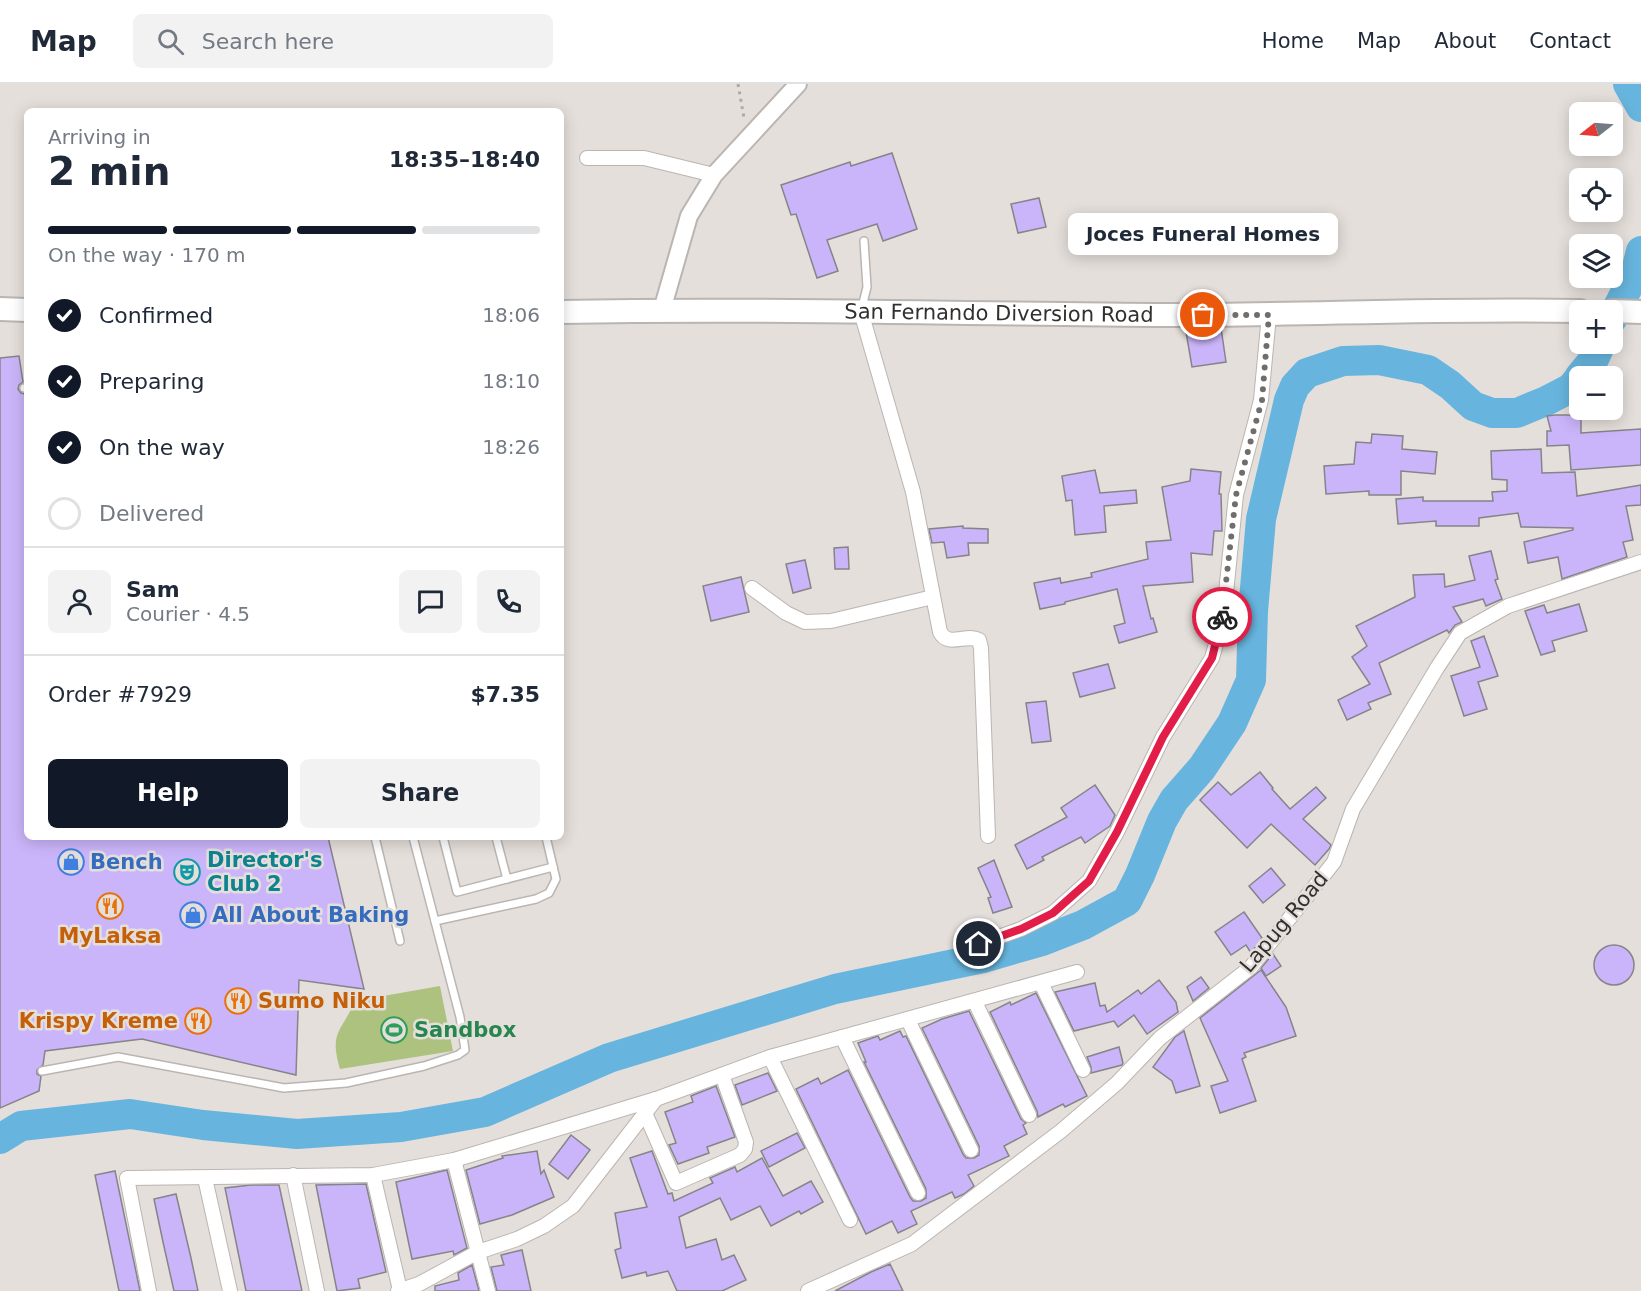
<!DOCTYPE html>
<html lang="en">
<head>
<meta charset="utf-8">
<style>
	:root { --surface:#fff; --page:#f2f2f3; --text:#1f2937; --muted:#747a83; --line:#e0e1e3; --accent:#111827 }
	body { margin:0; font-family:"DejaVu Sans",sans-serif; background:var(--page); color:var(--text); height:100vh; display:flex; flex-direction:column; font-size:22px; white-space:nowrap }
	* { box-sizing:border-box; margin:0 }
	p { font-size:20px; color:var(--muted) }
	.icon { flex:none; width:33px; height:33px; fill:none; stroke:currentColor; stroke-width:2; stroke-linecap:round; stroke-linejoin:round }
	.map { position:relative; flex:1; overflow:hidden }
	.sheet { position:absolute; left:24px; top:24px; width:540px; height:732px; display:flex; flex-direction:column; background:var(--surface); border-radius:9px; box-shadow:0 3px 15px #0003 }
	.sheet>* { flex:none }
	.needle { width:39px; rotate:253deg }
	.buttons { position:absolute; left:1569px; top:18px; display:grid; gap:12px }
	.buttons a { display:grid; place-items:center; width:54px; height:54px; border-radius:9px; background:var(--surface); box-shadow:0 3px 15px #0003; font-size:30px }
	.pin { position:absolute; display:grid; place-items:center; width:51px; height:51px; color:#fff; margin:-26px; border:3px solid #fff; border-radius:50%; box-shadow:0 2px 6px #0007 }
	.courier { position:absolute; display:grid; place-items:center; width:60px; height:60px; margin:-30px; border:4px solid #e11d48; border-radius:50%; background:#fff; color:#222; box-shadow:0 2px 8px #0007 }
	.bubble { position:absolute; height:42px; border-radius:9px; background:var(--surface); box-shadow:0 3px 15px #0003; font-size:20px; font-weight:600; line-height:42px; text-align:center }
	.headline em { font-style:normal; font-weight:600 }
	.headline div { display:flex; flex-direction:column-reverse }
	.headline { display:flex; align-items:center; justify-content:space-between; height:102px; padding:0 24px }
	h1 { font-size:39px; font-weight:600; line-height:45px }
	.bar { display:grid; grid-template-columns:repeat(4,1fr); gap:9px 6px; align-content:center; height:72px; padding:0 24px }
	.bar i { height:8px; border-radius:4px; background:var(--line) }
	.bar .active { background:var(--accent) }
	.bar p { grid-column:span 4 }
	.line { display:flex; align-items:center; gap:15px; padding:0 24px; border-top:2px solid var(--line) }
	.line div { flex:1 }
	.round { display:grid; place-items:center; flex:none; width:63px; height:63px; border-radius:9px; background:var(--page) }
	ol { padding:0 24px; list-style:none }
	li { display:flex; align-items:center; gap:18px; height:66px }
	li p { margin-inline-start:auto }
	li .icon { padding:6px; border-radius:50%; background:var(--accent); color:#fff; stroke-width:4 }
	li:last-child { color:var(--muted) }
	li i { width:33px; height:33px; border:3px solid var(--line); border-radius:50% }
	.button { display:flex; gap:12px; margin-top:auto; padding:12px 24px }
	.button a { flex:1; height:69px; border-radius:9px; background:var(--accent); color:#fff; font-size:24px; font-weight:600; line-height:69px; text-align:center }
	.button a+a { background:var(--page); color:var(--text) }
	header { display:flex; align-items:center; gap:36px; box-sizing:border-box; height:84px; padding:0 30px; background:var(--surface); border-bottom:2px solid var(--line) }
	header strong { font-size:28px }
	nav { display:flex; gap:33px; margin-inline-start:auto; font-size:21px }
	.search { width:420px; height:54px; background:var(--page); display:flex; align-items:center; gap:15px; box-sizing:border-box; padding:0 21px; border-radius:9px; color:var(--muted); font-size:22px }
	.map>svg:first-child { display:block }
	.green { fill:#acc27e }
	.lines { fill:none; stroke-linecap:round; stroke-linejoin:round }
	.river { stroke:#67b5de; stroke-width:30 }
	.building { fill:#cbb5fa; stroke:#858489; stroke-width:1.5 }
	.service-casing { stroke:#bbb5b2; stroke-width:10 }
	.minor-casing { stroke:#bbb5b2; stroke-width:16 }
	.tertiary-casing { stroke:#bbb5b2; stroke-width:20 }
	.trunk-casing { stroke:#bbb5b2; stroke-width:26 }
	.path { stroke:#aea9a6; stroke-width:3; stroke-dasharray:3 4.5; stroke-linecap:butt }
	.service { stroke:#fff; stroke-width:7 }
	.minor { stroke:#fff; stroke-width:14 }
	.tertiary { stroke:#fff; stroke-width:16 }
	.trunk { stroke:#fff; stroke-width:22 }
	.done { stroke:#716d6b; stroke-width:6; stroke-dasharray:0 10.8 }
	.route { stroke:#e11d48; stroke-width:8 }
	.labels { text-anchor:middle; stroke-width:5; stroke-linejoin:round; paint-order:stroke }
	.street-label { font-size:21px; fill:#32302e; stroke:#e5dfdb }
	.culture-label { font-size:21px; font-weight:bold; fill:#0d838f; stroke:#e5dfdb; text-anchor:start }
	.shop-label { font-size:21px; font-weight:bold; fill:#366cbe; stroke:#e5dfdb; text-anchor:start }
	.food-label { font-size:21px; font-weight:bold; fill:#c56008; stroke:#e5dfdb }
	.leisure-label { font-size:21px; font-weight:bold; fill:#27864d; stroke:#e5dfdb; text-anchor:start }
</style>
</head>
<body>
<header>
<strong>Map</strong>
<div class="search"><svg class="icon" aria-label="search" viewBox="0 0 24 24"><circle cx="10" cy="10" r="6"/><path d="M15 15l6 6"/></svg>Search here</div>
<nav><a>Home</a><a>Map</a><a>About</a><a>Contact</a></nav>
</header>
<div class="map">
<svg width="1641" height="1207" viewBox="0 0 1641 1207">
	<rect width="100%" height="100%" fill="#e5dfdb"/>
	<path class="green" d="M440,902L453,967L340,985C329,947 341,949 355,917Z"/>
	<g class="lines">
		<g class="river">
			<path d="M1628,0L1641,23"/>
			<path d="M1612,235L1636,187L1641,167"/>
			<path d="M1580,292L1594,275L1601,260"/>
			<path d="M0,1055L21,1042L130,1030L203,1041L297,1050L401,1043L485,1028L609,974L835,905L983,874L1042,857L1083,841L1127,817L1140,791L1162,737L1174,716L1202,684L1232,639L1251,596L1253,527L1261,435L1289,316L1295,302L1307,289L1343,277L1379,276L1428,286L1450,301L1473,322L1492,329H1517L1546,317L1571,304L1580,293"/>
		</g>
	</g>
	<g class="building">
		<path d="M892,69L917,145L883,157L877,140L827,156L838,187L817,194L796,130L791,131L781,101L850,78L851,82Z"/>
		<path d="M1039,114L1046,143L1018,149L1011,120Z"/>
		<path d="M1211,244H1221L1226,278L1192,283L1186,248Z"/>
		<path d="M19,272L23,298L19,301L18,305L21,309L25,310L27,321V753H328L364,905L299,896L296,991L142,955L45,967L43,981L37,986V990L41,992L39,1007L0,1024V274Z"/>
		<path d="M1555,331H1581V349L1641,345V381L1571,386L1569,361L1547,362V347H1551L1547,332Z"/>
		<path d="M1372,350L1403,352L1402,365L1437,368L1435,390L1401,387V411H1369V407L1326,410L1324,382L1354,380L1356,358L1371,359Z"/>
		<path d="M1541,365L1542,389L1575,388L1577,412L1641,401V421L1626,422L1633,456L1623,458L1627,473L1562,495L1558,473L1528,479L1524,458L1573,446V444L1521,443L1518,429L1479,434V442H1436V437L1398,440L1396,415L1423,413V417H1493L1492,408L1507,407V396L1492,395L1491,367Z"/>
		<path d="M1191,385L1221,388L1219,410H1221L1222,447H1214L1212,471L1191,469L1193,498L1143,502L1151,535L1153,534L1157,548L1119,559L1114,542L1125,539L1117,505L1065,518V520L1040,525L1034,499L1060,494L1061,499L1092,493L1091,489L1148,475L1146,458L1171,456L1162,403L1190,397Z"/>
		<path d="M1095,386L1100,409L1136,406L1137,419L1104,422L1106,448L1075,451L1072,416L1066,417L1062,392Z"/>
		<path d="M963,442V444L988,445V459H968L969,471L947,474L944,458L932,459L929,445Z"/>
		<path d="M848,463L849,485H835L834,464Z"/>
		<path d="M1491,467L1498,495L1495,496L1502,515L1486,522L1483,515L1453,523L1462,538L1455,541L1449,549L1447,546L1379,579L1391,610L1368,619L1371,625L1347,636L1338,616L1370,600L1352,573L1367,562L1356,542L1415,513L1413,491L1444,490L1445,503L1475,496L1469,472Z"/>
		<path d="M805,476L811,504L793,509L786,480Z"/>
		<path d="M741,493L749,528L711,537L703,502Z"/>
		<path d="M1579,520L1587,547L1552,557L1555,567L1541,571L1525,527L1544,521L1547,529Z"/>
		<path d="M1484,552L1498,592L1478,598L1487,625L1464,632L1451,592L1480,583L1471,557Z"/>
		<path d="M1108,580L1115,604L1080,613L1073,589Z"/>
		<path d="M1046,617L1051,657L1032,659L1026,619Z"/>
		<path d="M1260,688L1273,704L1272,705L1290,725L1316,703L1326,714L1303,735L1331,761L1329,765L1315,781L1271,740L1247,764L1200,716L1218,698L1231,711Z"/>
		<path d="M1095,701L1115,731L1110,742L1085,759L1081,753L1042,773L1044,776L1027,785L1015,761L1067,733L1061,724Z"/>
		<path d="M994,776L1012,823L993,829L988,814L991,813L978,784Z"/>
		<path d="M1271,784L1285,801L1263,819L1249,802Z"/>
		<path d="M1244,828L1262,854L1251,869L1246,861L1231,871L1215,848Z"/>
		<circle cx="1614" cy="881" r="20"/>
		<path d="M1273,870L1281,882L1266,892L1261,884Z"/>
		<path d="M1261,886L1286,923L1296,952L1244,969L1246,973L1242,975L1256,1017L1220,1029L1211,1002L1228,997L1200,934Z"/>
		<path d="M1201,893L1209,904L1193,917L1187,903Z"/>
		<path d="M1159,896L1176,918L1178,928L1147,950L1134,931L1118,943L1114,937L1074,947L1055,908L1095,899L1100,922L1105,921L1107,928L1138,906L1141,910Z"/>
		<path d="M1036,909L1087,1012L1065,1023L1063,1020L1038,1033L1037,1027L990,928L1010,918L1011,921Z"/>
		<path d="M969,927L1021,1035L1026,1039L1023,1041L1027,1050L1004,1062L1009,1072L968,1091L974,1102L964,1110L955,1114L952,1108L911,1127L917,1140L898,1149L892,1137L866,1150L796,1005L818,994L821,1000L848,986L910,1113L913,1117H921L926,1114V1105L864,978H866L858,959L878,952L880,956L900,947L903,953L906,952L963,1070L966,1074H974L979,1071V1062L922,944L942,935Z"/>
		<path d="M1184,947L1200,1002L1176,1009L1172,997L1153,983L1175,953Z"/>
		<path d="M1119,963L1123,979L1122,981L1091,989V983L1087,973Z"/>
		<path d="M768,989L777,1007L742,1021L735,1001Z"/>
		<path d="M716,1002L735,1053L707,1063L709,1069L678,1080L669,1061L676,1059L665,1028L693,1018L691,1012Z"/>
		<path d="M797,1049L805,1064L769,1083L761,1067Z"/>
		<path d="M571,1051L590,1066L568,1095L549,1080Z"/>
		<path d="M537,1067L541,1090L544,1086L554,1113L512,1131L480,1140L466,1086L503,1074L502,1072Z"/>
		<path d="M652,1067L668,1110L672,1109L674,1117L713,1099L710,1094L735,1083L737,1088L762,1074L783,1112L811,1097L823,1118L801,1130L799,1127L771,1142L760,1122L731,1136L720,1114L679,1133L686,1164L716,1155L722,1176L734,1171L746,1196L722,1207H677L668,1187L647,1192L646,1188L622,1194L615,1166L621,1164L615,1129L647,1123L630,1074Z"/>
		<path d="M447,1086L467,1164L454,1171L453,1167L412,1175L396,1098Z"/>
		<path d="M115,1087L140,1207H119L95,1091Z"/>
		<path d="M366,1100L386,1188L358,1195L360,1204L337,1207L316,1101Z"/>
		<path d="M251,1101H279L302,1207H246L225,1104Z"/>
		<path d="M176,1110L191,1174L198,1207H174L163,1158L154,1115Z"/>
		<path d="M522,1166L531,1207H497L491,1183L504,1181L501,1171Z"/>
		<path d="M890,1180L903,1207H835L871,1188Z"/>
		<path d="M472,1181L479,1207H435V1202L459,1196L458,1189Z"/>
	</g>
	<g class="lines">
		<g class="service-casing">
			<g id="service">
				<path d="M862,223L867,203L864,157"/>
				<path d="M24,304H27"/>
				<path d="M375,753L400,857"/>
				<path d="M443,753L457,808L553,783"/>
				<path d="M496,753L507,795"/>
				<path d="M435,837L536,815L549,809L556,795L546,753"/>
				<path d="M42,987L118,973L284,1004L346,999L424,982L458,971L465,966L460,933L413,753"/>
			</g>
		</g>
		<g class="minor-casing">
			<g id="minor">
				<path d="M587,74H644L714,91"/>
				<path d="M861,228L913,408L940,548C948,564 966,549 979,556L981,564L988,752"/>
				<path d="M752,504L786,529L805,538L831,537L933,513"/>
				<path d="M979,860L1021,845L1053,829L1089,797L1117,748L1163,653L1212,574L1221,542L1226,509L1236,411L1261,316L1269,231"/>
				<path d="M1041,899L1083,986"/>
				<path d="M975,918L1029,1031"/>
				<path d="M908,936L971,1066"/>
				<path d="M842,953L918,1109"/>
				<path d="M770,973L850,1136"/>
				<path d="M645,1029L676,1099L740,1071L745,1065L746,1058L722,991"/>
				<path d="M454,1076L488,1207"/>
				<path d="M293,1091L317,1207"/>
				<path d="M373,1091L400,1206"/>
				<path d="M205,1094L230,1207"/>
				<path d="M149,1207L127,1094L373,1091L454,1076L656,1015L770,973L1077,888"/>
				<path d="M398,1207L419,1200L478,1168L517,1155L544,1142L573,1122L656,1015"/>
				<path d="M808,1207L912,1160L1061,1047L1117,999L1160,954L1251,883L1334,778L1353,725L1437,584L1460,549L1508,522L1641,478"/>
			</g>
		</g>
		<g class="tertiary-casing">
			<path id="tertiary" d="M662,226L689,132L714,91L798,0"/>
		</g>
		<g class="trunk-casing">
			<g id="trunk">
				<path d="M0,225L27,226"/>
				<path d="M1612,227L1641,228"/>
				<path id="s1" d="M561,228C764,224 967,230 1170,231C1307,231 1443,224 1580,227"/>
			</g>
		</g>
		<path class="path" d="M738,0L744,34"/>
		<use href="#service" class="service"/>
		<use href="#minor" class="minor"/>
		<use href="#tertiary" class="tertiary"/>
		<use href="#trunk" class="trunk"/>
	</g>
	<g class="lines">
		<path class="done" d="M1203,231H1269L1262,316L1236,411L1222,533"/>
		<path class="route" d="M979,860L1021,845L1053,829L1089,797L1117,748L1163,653L1212,574L1222,533"/>
	</g>
	<defs>
		<g id="shop-ring" transform="scale(1.35)"><circle r="9.5" fill="#e5dfdb" stroke="#3f7fe0" stroke-width="1.5"/><path d="M-5-2.5h2.3a2.7 3.5 0 0 1 5.4 0H5L5.5 6h-11ZM-1.5-2.5h3a1.5 2.3 0 0 0-3 0Z" fill="#3f7fe0"/></g>
		<g id="theatre-ring" transform="scale(1.35)"><circle r="9.5" fill="#e5dfdb" stroke="#0f9aa8" stroke-width="1.5"/><path d="M-5-5.5Q0-4 5-5.5V0Q5 5 0 6Q-5 5-5 0ZM-3.3-2.5H-1v1.5H-3.3ZM1-2.5H3.3v1.5H1ZM-2.8 1Q0 5.5 2.8 1Z" fill="#0f9aa8"/></g>
		<g id="restaurant-ring" transform="scale(1.35)"><circle r="9.5" fill="#e5dfdb" stroke="#e8710a" stroke-width="1.5"/><path d="M-5-6h1v4h1v-4h1v4h1v-4h1v5L-1.5 .5V6h-2V.5L-5-1ZM5-6V6H3V1.5H1.5Q1.5-4 5-6Z" fill="#e8710a"/></g>
		<g id="stadium-ring" transform="scale(1.35)"><circle r="9.5" fill="#e5dfdb" stroke="#2e9e5b" stroke-width="1.5"/><path d="M0-5a6.5 5 0 1 0 0 10a6.5 5 0 1 0 0-10ZM-3.5-1.8h7v3.6h-7Z" fill="#2e9e5b"/></g>
	</defs>
	<g fill-rule="evenodd">
		<use href="#shop-ring" x="71" y="778"/>
		<use href="#theatre-ring" x="187" y="788"/>
		<use href="#restaurant-ring" x="110" y="822"/>
		<use href="#shop-ring" x="193" y="831"/>
		<use href="#restaurant-ring" x="238" y="917"/>
		<use href="#restaurant-ring" x="198" y="937"/>
		<use href="#stadium-ring" x="394" y="946"/>
	</g>
	<g class="labels">
		<g class="street-label">
			<text dy="7" stroke="none"><textPath href="#s1" startOffset="438">San Fernando Diversion Road</textPath></text>
			<text transform="translate(1284 838) rotate(-50)" y="7">Lapug Road</text>
		</g>
		<g class="culture-label">
			<text x="207" y="783">Director's<tspan x="207" dy="24">Club 2</tspan></text>
		</g>
		<g class="shop-label">
			<text x="90" y="785">Bench</text>
			<text x="212" y="838">All About Baking</text>
		</g>
		<g class="food-label">
			<text x="110" y="859">MyLaksa</text>
			<text x="258" y="924" text-anchor="start">Sumo Niku</text>
			<text x="178" y="944" text-anchor="end">Krispy Kreme</text>
		</g>
		<g class="leisure-label">
			<text x="414" y="953">Sandbox</text>
		</g>
	</g>
</svg>
<div class="buttons">
<a><svg class="needle" viewBox="-14 -14 28 28"><path d="M0-13l5 13h-10z" fill="#e53935"/><path d="M0 13l5-13h-10z" fill="#747a83"/></svg></a>
<a><svg class="icon" aria-label="locate" viewBox="0 0 24 24"><circle cx="12" cy="12" r="6"/><path d="M12 2v4M12 18v4M2 12h4M18 12h4"/></svg></a>
<a><svg class="icon" aria-label="layers" viewBox="0 0 24 24"><path d="M12 4l9 5-9 5-9-5zM3 14l9 5 9-5"/></svg></a>
<a>+</a>
<a>−</a>
</div>
<div class="pin" style="left:1203px;top:231px;background:#ea580c"><svg class="icon" aria-label="bag" viewBox="0 0 24 24"><path d="M5 8h14l-1 12H6zM9 8a3 3 0 0 1 6 0"/></svg></div>
<div class="pin" style="left:979px;top:860px;background:#1f2937"><svg class="icon" aria-label="home" viewBox="0 0 24 24"><path d="M3 11l9-7 9 7M6 9v11h12V9"/></svg></div>
<div class="courier" style="left:1222px;top:533px"><svg class="icon" aria-label="bike" viewBox="0 0 24 24"><circle cx="6" cy="16" r="4"/><circle cx="18" cy="16" r="4"/><path d="M6 16l4-8h5l3 8M10 8l3 8H6M13 5h3"/></svg></div>
<div class="bubble" style="left:1068px;top:129px;width:270px">Joces Funeral Homes</div>
<section class="sheet">
<div class="headline"><div><h1>2 min</h1><p>Arriving in</p></div><em>18:35–18:40</em></div>
<div class="bar"><i class="active"></i><i class="active"></i><i class="active"></i><i></i><p>On the way · 170 m</p></div>
<ol>
<li><svg class="icon" aria-label="check" viewBox="0 0 24 24"><path d="M5 12l5 5 9-10"/></svg>Confirmed<p>18:06</p></li>
<li><svg class="icon" aria-label="check" viewBox="0 0 24 24"><path d="M5 12l5 5 9-10"/></svg>Preparing<p>18:10</p></li>
<li><svg class="icon" aria-label="check" viewBox="0 0 24 24"><path d="M5 12l5 5 9-10"/></svg>On the way<p>18:26</p></li>
<li><i></i>Delivered</li>
</ol>
<div class="line" style="height:108px"><a class="round"><svg class="icon" aria-label="person" viewBox="0 0 24 24"><circle cx="12" cy="8" r="4"/><path d="M4 21q1-7 8-7t8 7"/></svg></a><div><b>Sam</b><p>Courier · 4.5</p></div><a class="round"><svg class="icon" aria-label="chat" viewBox="0 0 24 24"><path d="M4 5h16v11H9l-5 4z"/></svg></a><a class="round"><svg class="icon" aria-label="phone" viewBox="0 0 24 24"><path d="M5 4h4l2 5-3 2q2 4 5 5l2-3 5 2v4C11 20 4 13 5 4z"/></svg></a></div>
<div class="line" style="height:78px"><div>Order #7929</div><b>$7.35</b></div>
<div class="button"><a>Help</a><a>Share</a></div>
</section>
</div>
</body>
</html>
